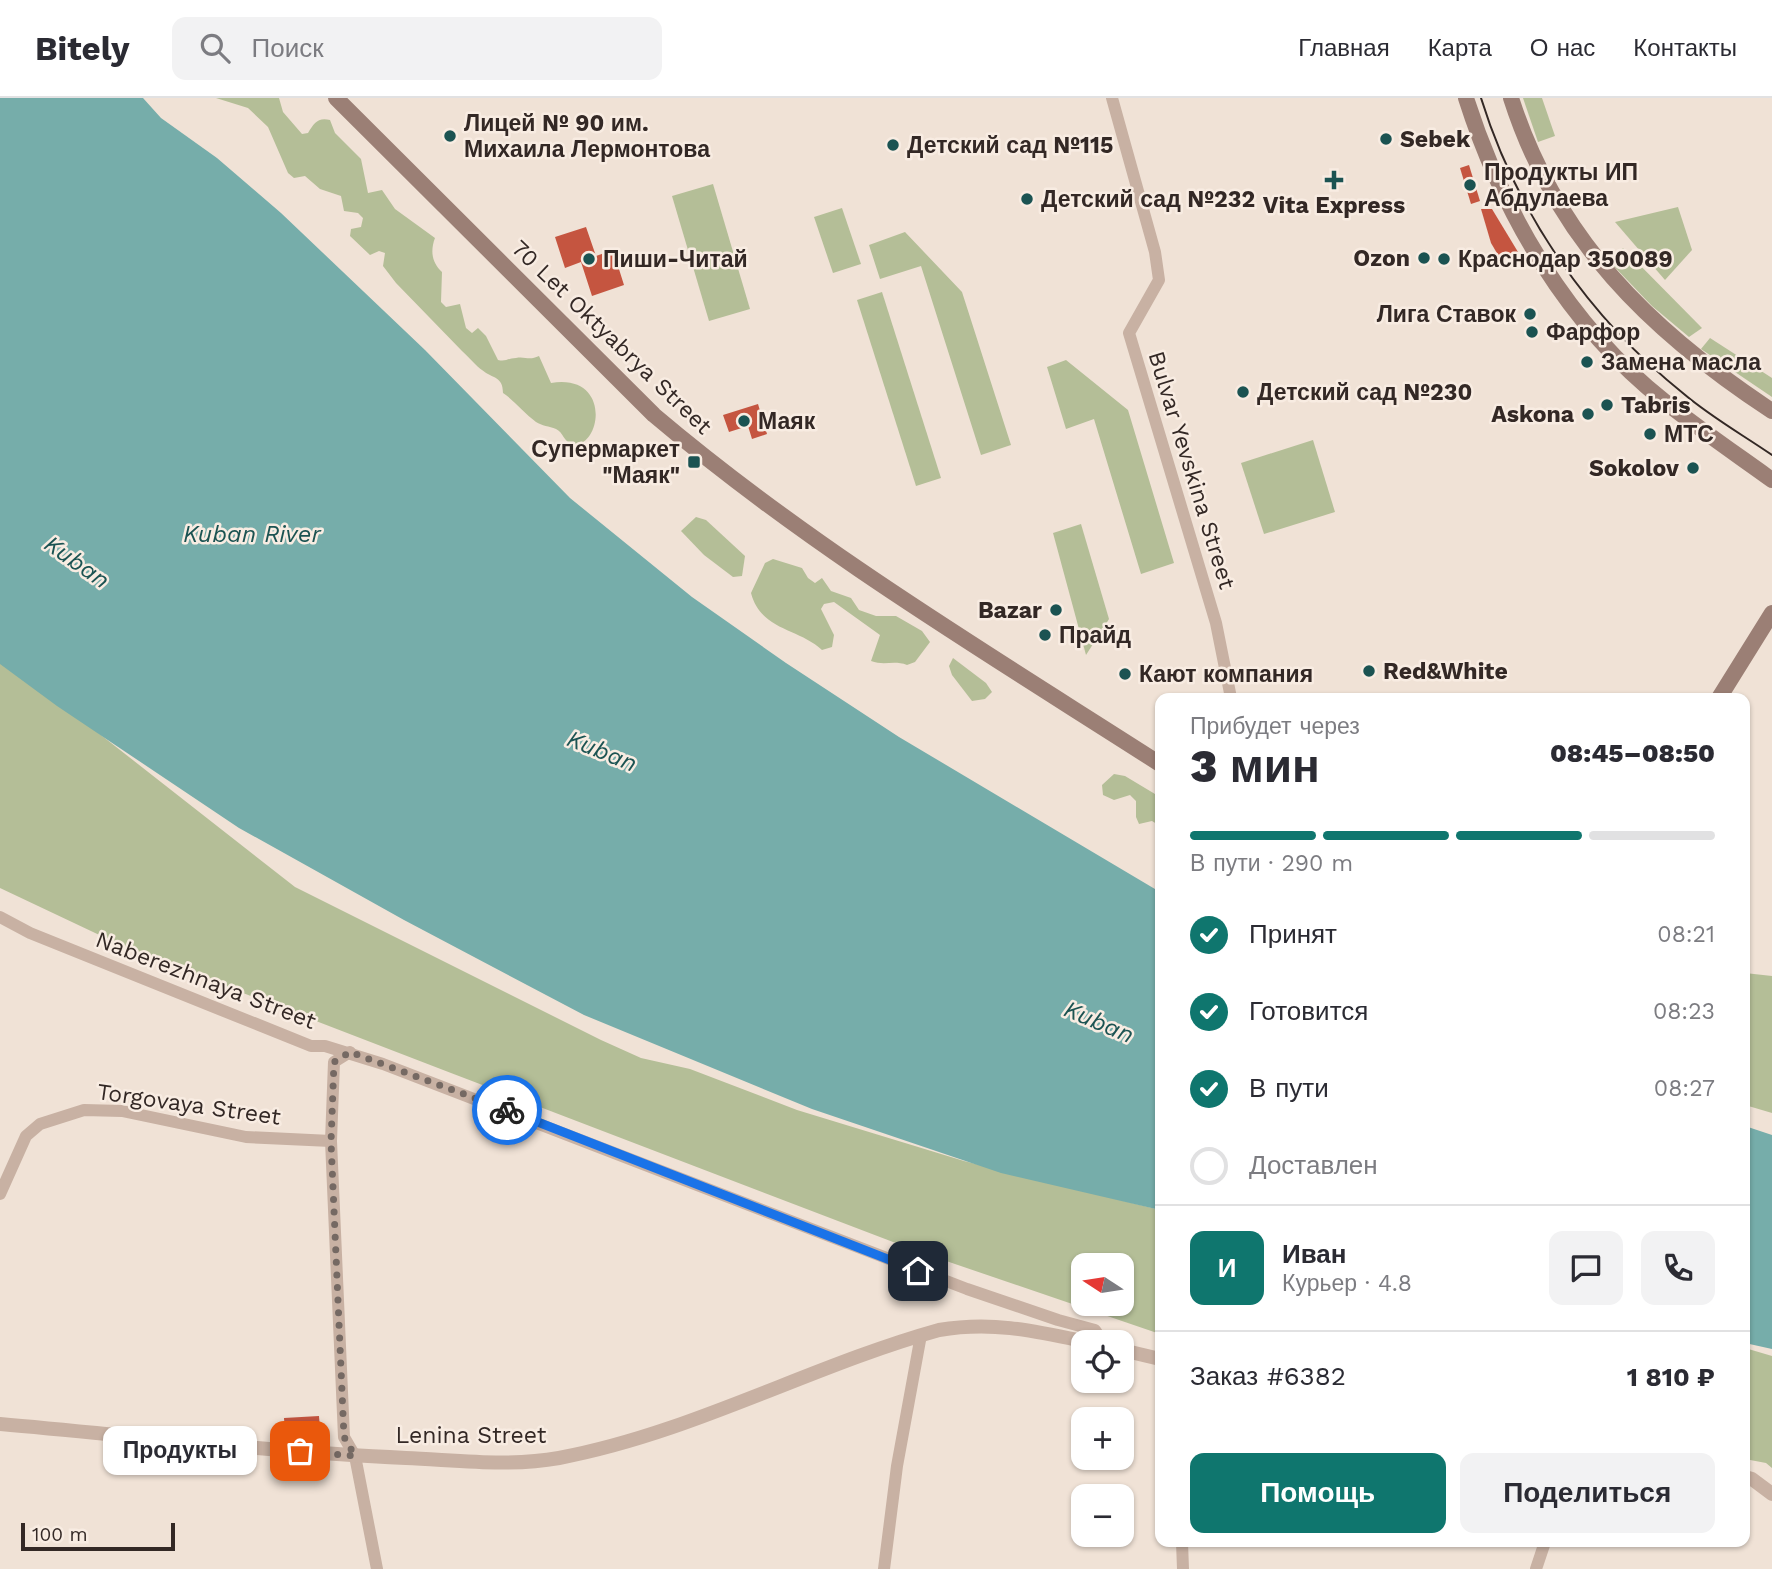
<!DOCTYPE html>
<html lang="ru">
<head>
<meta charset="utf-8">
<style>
	:root { --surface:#fff; --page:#f2f2f3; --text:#2b2b33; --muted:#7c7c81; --line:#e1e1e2; --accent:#0f766e }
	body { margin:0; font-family:"Work Sans",sans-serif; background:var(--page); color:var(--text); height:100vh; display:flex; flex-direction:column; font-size:26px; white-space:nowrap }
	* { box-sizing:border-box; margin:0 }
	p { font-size:23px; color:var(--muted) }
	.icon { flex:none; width:38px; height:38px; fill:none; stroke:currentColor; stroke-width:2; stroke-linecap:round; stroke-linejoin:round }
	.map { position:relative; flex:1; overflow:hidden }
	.side { position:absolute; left:1155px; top:595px; width:595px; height:854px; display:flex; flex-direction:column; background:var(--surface); border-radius:14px; box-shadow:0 2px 5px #0004 }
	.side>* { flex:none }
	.needle { width:46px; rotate:282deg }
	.fabs { position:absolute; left:1071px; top:1155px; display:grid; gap:14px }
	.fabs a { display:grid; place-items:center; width:63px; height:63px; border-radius:14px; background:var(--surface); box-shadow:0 2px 5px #0004; font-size:35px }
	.scale { position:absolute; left:21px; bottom:18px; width:154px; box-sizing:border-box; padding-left:7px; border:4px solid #332825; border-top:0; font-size:19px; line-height:24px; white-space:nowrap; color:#332825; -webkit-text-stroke:5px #f8ece2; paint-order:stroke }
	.pin { position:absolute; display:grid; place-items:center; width:60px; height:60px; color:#fff; margin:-30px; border-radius:14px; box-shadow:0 4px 10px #0006 }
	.courier { position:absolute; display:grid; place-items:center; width:70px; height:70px; margin:-35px; border:5px solid #1a73e8; border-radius:50%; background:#fff; color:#222; box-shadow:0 2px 9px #0007 }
	.bubble { position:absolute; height:49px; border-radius:14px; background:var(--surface); box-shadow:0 2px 5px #0004; font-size:23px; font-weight:800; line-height:49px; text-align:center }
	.summary em { font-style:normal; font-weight:800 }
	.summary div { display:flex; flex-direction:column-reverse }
	.summary { display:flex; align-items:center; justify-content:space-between; height:119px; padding:0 35px }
	h1 { font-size:46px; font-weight:800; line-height:52px }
	.bar { display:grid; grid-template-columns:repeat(4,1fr); gap:10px 7px; align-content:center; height:84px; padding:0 35px }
	.bar i { height:9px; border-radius:5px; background:var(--line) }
	.bar .selected { background:var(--accent) }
	.bar p { grid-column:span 4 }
	.line { display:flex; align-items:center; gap:18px; padding:0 35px; border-top:2px solid var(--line) }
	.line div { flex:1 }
	.round { display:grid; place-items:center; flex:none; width:74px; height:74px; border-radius:14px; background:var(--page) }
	ol { padding:0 35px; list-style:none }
	li { display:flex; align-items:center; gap:21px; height:77px }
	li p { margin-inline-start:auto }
	li .icon { padding:7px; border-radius:50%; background:var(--accent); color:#fff; stroke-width:4 }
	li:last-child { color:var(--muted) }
	li i { width:38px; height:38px; border:4px solid var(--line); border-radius:50% }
	.action { display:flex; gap:14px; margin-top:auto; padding:14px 35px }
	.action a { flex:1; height:80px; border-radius:14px; background:var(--accent); color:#fff; font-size:28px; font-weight:800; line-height:80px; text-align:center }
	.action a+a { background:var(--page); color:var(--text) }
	header { display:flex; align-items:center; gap:42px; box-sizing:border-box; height:98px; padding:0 35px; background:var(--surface); border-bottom:2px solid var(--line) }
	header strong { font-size:33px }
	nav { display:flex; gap:38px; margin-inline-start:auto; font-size:24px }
	.search { width:490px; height:63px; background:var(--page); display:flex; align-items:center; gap:18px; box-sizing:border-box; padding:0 24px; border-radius:14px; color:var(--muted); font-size:26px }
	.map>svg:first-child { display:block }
	.green { fill:#b4be97; fill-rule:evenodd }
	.water { fill:#76adaa }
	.building { fill:#c55540 }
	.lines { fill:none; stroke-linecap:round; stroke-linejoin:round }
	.minor { stroke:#c8b1a3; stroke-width:12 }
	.tertiary { stroke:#c8b1a3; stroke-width:14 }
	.secondary { stroke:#9b7f75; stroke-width:16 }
	.tram { stroke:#332825; stroke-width:2 }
	.done { stroke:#756963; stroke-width:7; stroke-dasharray:0 12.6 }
	.route { stroke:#1a73e8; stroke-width:9 }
	.poi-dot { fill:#1b5352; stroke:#f8ece2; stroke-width:2.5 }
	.labels { text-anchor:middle; stroke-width:5; stroke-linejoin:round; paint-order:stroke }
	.poi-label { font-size:23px; font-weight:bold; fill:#332825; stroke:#f8ece2; text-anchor:start }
	.street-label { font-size:23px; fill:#332825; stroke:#f8ece2 }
	.water-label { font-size:24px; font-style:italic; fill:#1b5352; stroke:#f8ece2 }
</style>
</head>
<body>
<header>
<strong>Bitely</strong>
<div class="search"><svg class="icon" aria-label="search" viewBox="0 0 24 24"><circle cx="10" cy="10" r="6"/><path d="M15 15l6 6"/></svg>Поиск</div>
<nav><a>Главная</a><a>Карта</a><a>О нас</a><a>Контакты</a></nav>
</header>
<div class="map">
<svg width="1772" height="1471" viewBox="0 0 1772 1471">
	<rect width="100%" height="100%" fill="#f0e2d6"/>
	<g class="green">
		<path d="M216,0H279L283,14L302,36L308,35C314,25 318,19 330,22L335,35L361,61L368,95L382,92L395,111L435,140C430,153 432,165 442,174L441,204L446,209L460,206L466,230L472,235L478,230L486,238L498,262C506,264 508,260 516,260C525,258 529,263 539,258L551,285C613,275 601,352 572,346C564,344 563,334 556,331C549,328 542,328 536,324C524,315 515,303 503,295C503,278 493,281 482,272C477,269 468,258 462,253L396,185L383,168L385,155L379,153L370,157L350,138L351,131L361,129L363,120L358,115L344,113L341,98L320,91L305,78L294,80L288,75L268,29L248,10Z"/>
		<path d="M1523,0H1542L1555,38L1538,44Z"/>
		<path d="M713,86L750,211L709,223L672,98Z"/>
		<path d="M1678,109L1692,152L1665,182L1615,124Z"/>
		<path d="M842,110L861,166L833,175L814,119Z"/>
		<path d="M905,134L962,194L1011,347L981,357L921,168L880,181L869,147Z"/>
		<path d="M1623,150L1702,230L1689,239L1652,208L1607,161Z"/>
		<path d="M882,194L941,380L916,388L857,202Z"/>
		<path d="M1710,240L1772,280V299L1701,251Z"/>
		<path d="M1066,262L1128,312L1174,465L1141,476L1094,321L1066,331L1047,269Z"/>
		<path d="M1313,342L1335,414L1264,436L1241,365Z"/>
		<path d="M696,419L706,422L745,458L742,478L733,479L704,457L681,433Z"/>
		<path d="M1081,426L1109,521L1086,557L1053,435Z"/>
		<path d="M773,461L802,470L808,480L815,485L822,480L831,493L851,500L859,512L876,518H896L922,533L930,544L915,564L907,567C894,562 884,568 871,563L880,537L834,504L824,506L821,511L834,537L832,549L822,552C799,530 761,533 751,495L765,465Z"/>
		<path d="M0,558L295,789L601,942L641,960L690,971L797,1012L964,1063L1160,1112V1236L914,1152L451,975L129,851L0,790ZM1083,1167H1122V1206H1083Z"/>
		<path d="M953,560L986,585L992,594L985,601L972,603L952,577L949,568Z"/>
		<path d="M1114,676L1125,678L1160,699V728L1152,723L1139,726L1136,719V703L1130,697L1114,702L1103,697L1102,687Z"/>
		<path d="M1745,875L1772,878V1015L1745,1007Z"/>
		<path d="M1745,1250L1772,1258V1370L1766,1365L1745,1361Z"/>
	</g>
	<g class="water">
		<path d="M0,0H143L161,20L217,60L281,115L425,252L570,400L692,499L786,565L899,639L1160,794V1112L1001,1075L812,1011L584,917L404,822L239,730L57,608L0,566Z"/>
		<path d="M1745,1028L1772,1037V1251L1745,1245Z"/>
	</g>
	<g class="building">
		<path d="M1469,67L1480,103L1471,106L1460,70Z"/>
		<path d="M1481,111H1492L1518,154L1506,162H1501L1491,145Z"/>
		<path d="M586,129L596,158L613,152L624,187L592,198L581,164L565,170L555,139Z"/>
		<path d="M758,306L767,336L752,341L748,328L729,334L723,317Z"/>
		<path d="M319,1318L320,1331L285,1333L284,1320Z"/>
	</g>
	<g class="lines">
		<g class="minor">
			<path d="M1112,0L1155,154L1159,182L1129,235L1216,525L1231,600"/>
			<path d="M0,819L30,835L311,948H325L383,966L967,1191L1058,1222L1095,1232L1103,1244"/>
			<path d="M350,954L334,964L331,1043L344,1339L355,1358L377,1471"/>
			<path d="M0,1096L26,1038L40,1026L84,1012L122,1013L246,1039L331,1043"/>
			<path d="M1182,1444L1183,1471"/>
			<path d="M884,1471L897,1368L921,1237"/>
			<path d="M1536,1471L1545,1444"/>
		</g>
		<g class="tertiary">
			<path d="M1122,1252L1160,1261"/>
			<path d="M0,1326C135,1338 270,1354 406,1360C456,1362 509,1369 559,1360C692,1335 810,1268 939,1232C993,1223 1035,1233 1087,1244"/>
			<path d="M1745,1379L1752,1381L1772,1396"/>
		</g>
		<g class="secondary">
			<path d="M336,0L654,317C811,450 987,555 1160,666"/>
			<path d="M1466,0C1503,116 1568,227 1664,303C1699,331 1736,356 1772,382"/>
			<path d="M1511,0C1556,141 1650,233 1772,313"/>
			<path d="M1719,600L1772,515"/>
		</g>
		<path class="tram" d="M1481,0C1517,116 1589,220 1684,296C1711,319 1743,337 1772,357"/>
	</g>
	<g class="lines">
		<path class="done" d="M300,1353L355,1358L344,1339L331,1044L334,964L350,954L507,1012"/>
		<path class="route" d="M507,1012L918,1173"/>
	</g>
	<g class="poi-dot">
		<circle cx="450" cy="38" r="7"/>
		<circle cx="1386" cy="41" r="7"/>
		<circle cx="893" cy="47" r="7"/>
		<path d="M1330.5 71.5h7v7h7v7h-7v7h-7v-7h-7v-7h7z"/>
		<circle cx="1470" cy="87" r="7"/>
		<circle cx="1027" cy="101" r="7"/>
		<circle cx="1424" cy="160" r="7"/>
		<circle cx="589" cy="161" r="7"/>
		<circle cx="1444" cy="161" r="7"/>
		<circle cx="1530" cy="216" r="7"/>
		<circle cx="1532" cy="234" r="7"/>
		<circle cx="1587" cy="264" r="7"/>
		<circle cx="1243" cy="294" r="7"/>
		<circle cx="1607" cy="307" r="7"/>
		<circle cx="1588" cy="316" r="7"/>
		<circle cx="744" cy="323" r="7"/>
		<circle cx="1650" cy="336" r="7"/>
		<rect x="687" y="357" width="14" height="14" rx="3.5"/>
		<circle cx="1693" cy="370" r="7"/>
		<circle cx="1056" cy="512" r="7"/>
		<circle cx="1045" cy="537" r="7"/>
		<circle cx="1369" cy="573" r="7"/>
		<circle cx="1125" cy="576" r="7"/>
	</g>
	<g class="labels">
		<g class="poi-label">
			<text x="464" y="33">Лицей № 90 им.<tspan x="464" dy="26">Михаила Лермонтова</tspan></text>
			<text x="1400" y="49">Sebek</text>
			<text x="907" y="55">Детский сад №115</text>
			<text x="1484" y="82">Продукты ИП<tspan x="1484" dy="26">Абдулаева</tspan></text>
			<text x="1041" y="109">Детский сад №232</text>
			<text x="1334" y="115" text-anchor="middle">Vita Express</text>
			<text x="1410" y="168" text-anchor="end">Ozon</text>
			<text x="603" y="169">Пиши-Читай</text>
			<text x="1458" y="169">Краснодар 350089</text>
			<text x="1516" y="224" text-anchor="end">Лига Ставок</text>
			<text x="1546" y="242">Фарфор</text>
			<text x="1601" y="272">Замена масла</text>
			<text x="1257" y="302">Детский сад №230</text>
			<text x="1621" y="315">Tabris</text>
			<text x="1574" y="324" text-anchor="end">Askona</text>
			<text x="758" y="331">Маяк</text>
			<text x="1664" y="344">МТС</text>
			<text x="680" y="359" text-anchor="end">Супермаркет<tspan x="680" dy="26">"Маяк"</tspan></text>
			<text x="1679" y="378" text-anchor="end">Sokolov</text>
			<text x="1042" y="520" text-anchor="end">Bazar</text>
			<text x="1059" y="545">Прайд</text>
			<text x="1383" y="581">Red&amp;White</text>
			<text x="1139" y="584">Кают компания</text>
		</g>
		<g class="street-label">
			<text transform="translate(612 239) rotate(44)" y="8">70 Let Oktyabrya Street</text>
			<text transform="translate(1192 372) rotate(73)" y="8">Bulvar Yevskina Street</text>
			<text transform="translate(206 882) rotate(21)" y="8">Naberezhnaya Street</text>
			<text transform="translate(189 1006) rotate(8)" y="8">Torgovaya Street</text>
			<text x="471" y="1345">Lenina Street</text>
		</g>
		<g class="water-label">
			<text x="252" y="444">Kuban River</text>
			<text transform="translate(77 464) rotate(35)" y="8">Kuban</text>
			<text transform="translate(602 653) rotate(22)" y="8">Kuban</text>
			<text transform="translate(1099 924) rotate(23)" y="8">Kuban</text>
		</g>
	</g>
</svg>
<div class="fabs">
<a><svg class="needle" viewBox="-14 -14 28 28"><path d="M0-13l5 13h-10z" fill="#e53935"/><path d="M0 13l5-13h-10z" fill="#7c7c81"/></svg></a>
<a><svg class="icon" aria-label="locate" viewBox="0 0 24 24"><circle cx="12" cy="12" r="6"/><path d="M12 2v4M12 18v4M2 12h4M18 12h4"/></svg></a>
<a>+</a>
<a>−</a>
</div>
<div class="scale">100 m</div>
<div class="pin" style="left:300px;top:1353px;background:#ea580c"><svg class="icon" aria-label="bag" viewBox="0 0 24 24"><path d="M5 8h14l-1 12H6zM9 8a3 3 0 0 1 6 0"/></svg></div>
<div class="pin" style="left:918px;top:1173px;background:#1f2937"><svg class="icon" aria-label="home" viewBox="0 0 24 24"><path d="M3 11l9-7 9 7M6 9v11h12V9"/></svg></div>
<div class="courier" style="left:507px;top:1012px"><svg class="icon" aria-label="bike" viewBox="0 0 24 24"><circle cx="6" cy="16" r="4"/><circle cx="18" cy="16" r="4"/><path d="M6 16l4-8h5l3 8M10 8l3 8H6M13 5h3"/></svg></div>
<div class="bubble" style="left:103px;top:1328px;width:154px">Продукты</div>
<section class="side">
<div class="summary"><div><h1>3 мин</h1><p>Прибудет через</p></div><em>08:45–08:50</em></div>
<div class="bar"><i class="selected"></i><i class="selected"></i><i class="selected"></i><i></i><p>В пути · 290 m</p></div>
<ol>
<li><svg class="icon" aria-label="check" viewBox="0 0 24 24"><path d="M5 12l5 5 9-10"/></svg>Принят<p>08:21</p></li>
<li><svg class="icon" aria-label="check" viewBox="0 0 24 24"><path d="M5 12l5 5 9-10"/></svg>Готовится<p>08:23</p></li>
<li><svg class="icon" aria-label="check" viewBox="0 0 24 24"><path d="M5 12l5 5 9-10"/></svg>В пути<p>08:27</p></li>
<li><i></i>Доставлен</li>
</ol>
<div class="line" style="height:126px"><b class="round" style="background:var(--accent);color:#fff">И</b><div><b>Иван</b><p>Курьер · 4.8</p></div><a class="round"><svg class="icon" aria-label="chat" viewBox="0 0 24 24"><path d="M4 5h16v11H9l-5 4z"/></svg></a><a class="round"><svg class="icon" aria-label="phone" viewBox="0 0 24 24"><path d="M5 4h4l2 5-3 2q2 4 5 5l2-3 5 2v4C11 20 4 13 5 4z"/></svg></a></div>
<div class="line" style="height:91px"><div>Заказ #6382</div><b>1 810 ₽</b></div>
<div class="action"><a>Помощь</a><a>Поделиться</a></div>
</section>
</div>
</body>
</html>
